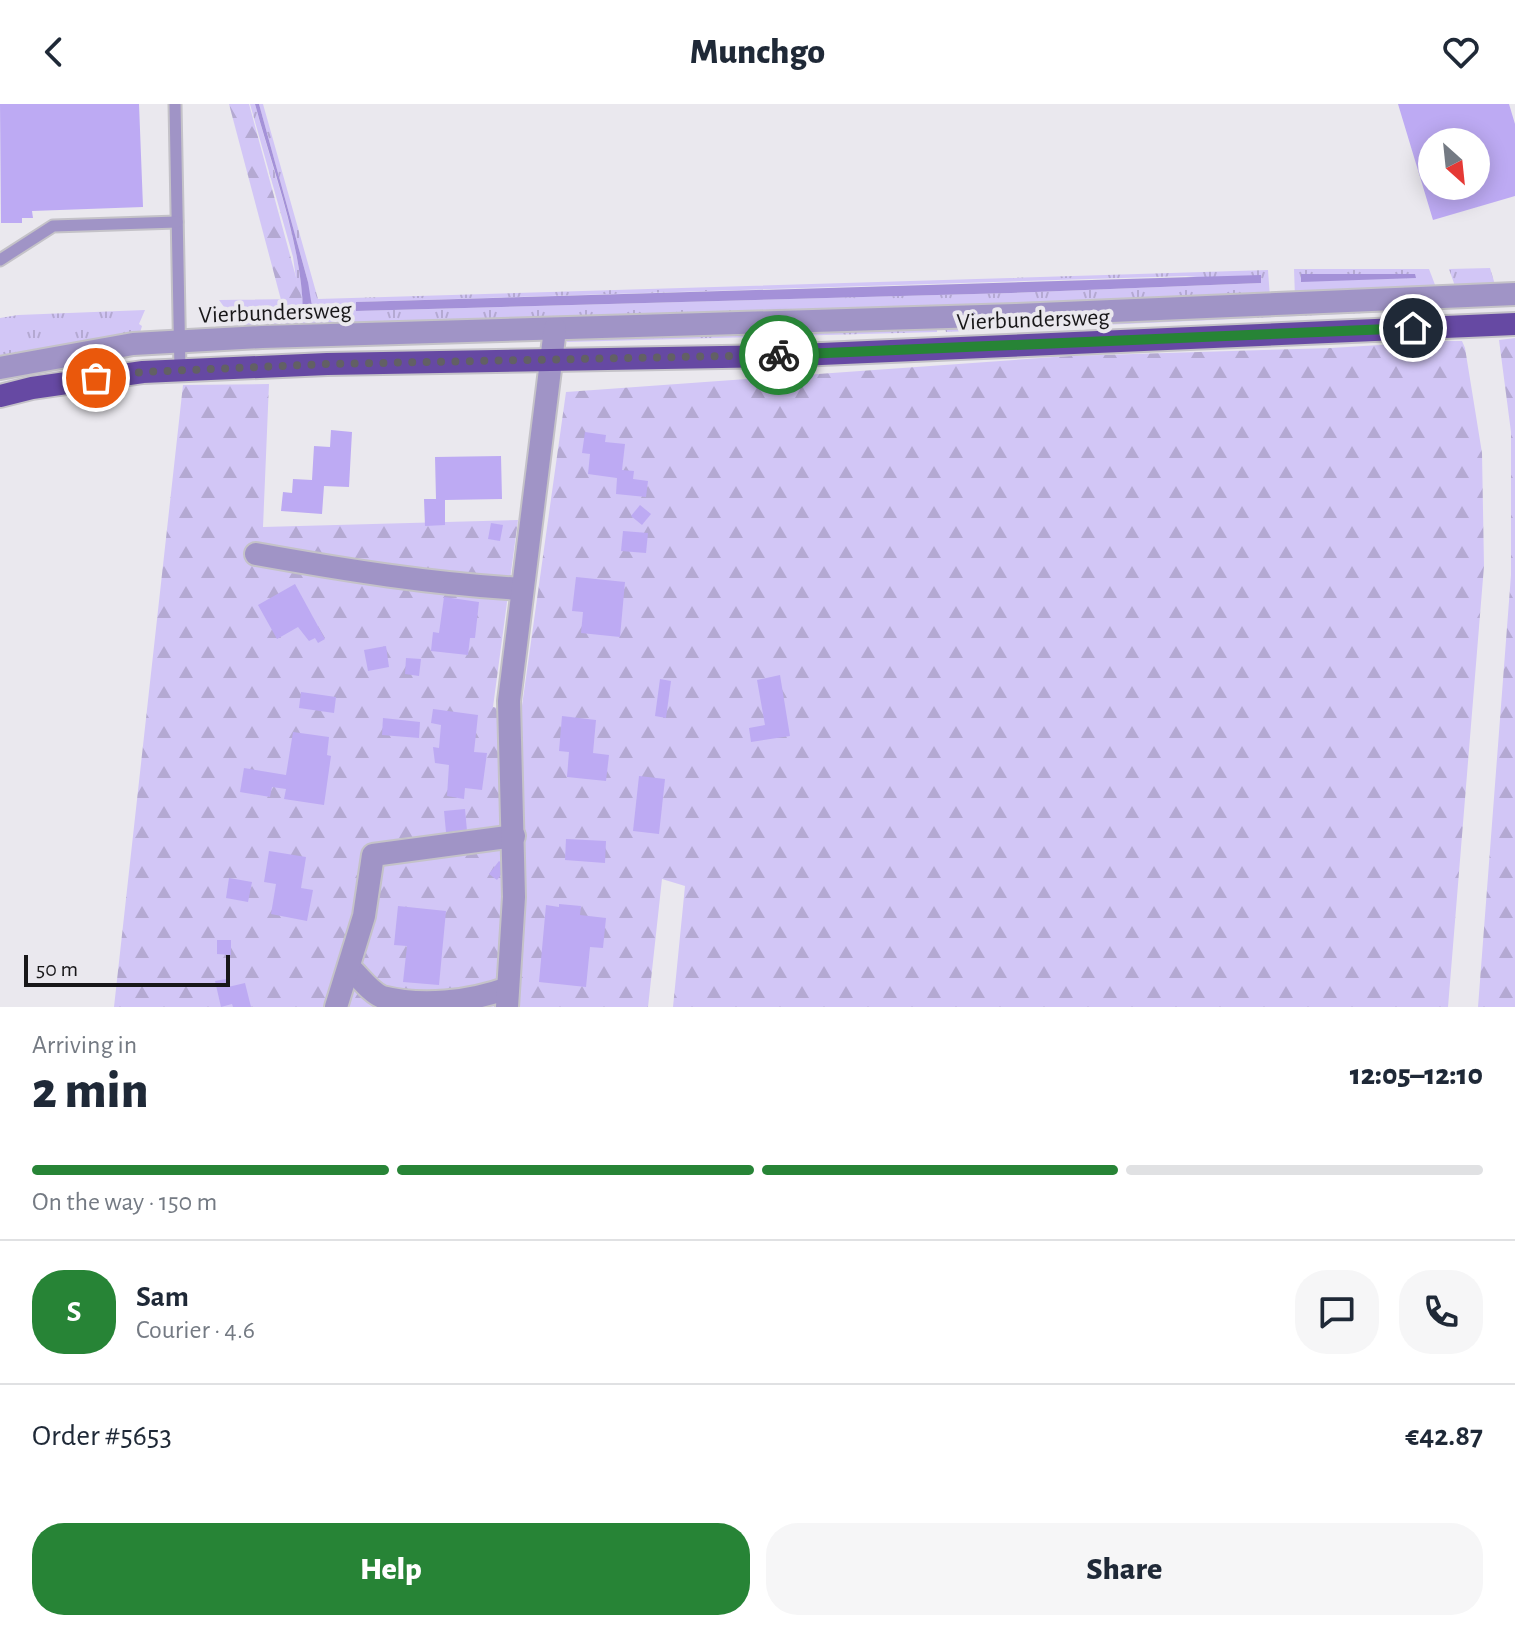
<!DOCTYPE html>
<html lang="en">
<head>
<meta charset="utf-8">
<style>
	:root { --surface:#fff; --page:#f6f6f7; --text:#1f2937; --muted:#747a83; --line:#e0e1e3; --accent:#278436 }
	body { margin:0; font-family:"Alegreya Sans",sans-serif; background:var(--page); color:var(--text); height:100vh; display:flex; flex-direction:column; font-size:30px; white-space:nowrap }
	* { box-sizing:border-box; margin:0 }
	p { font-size:26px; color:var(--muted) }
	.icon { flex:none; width:44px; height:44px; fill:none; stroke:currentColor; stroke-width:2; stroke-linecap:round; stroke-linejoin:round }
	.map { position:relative; height:903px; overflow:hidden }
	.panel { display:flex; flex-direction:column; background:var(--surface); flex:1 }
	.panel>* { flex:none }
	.needle { width:52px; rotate:153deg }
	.buttons { position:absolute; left:1418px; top:24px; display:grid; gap:16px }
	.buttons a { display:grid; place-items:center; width:72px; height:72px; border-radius:50%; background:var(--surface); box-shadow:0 4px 20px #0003; font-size:40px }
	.scale { position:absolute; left:24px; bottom:20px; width:206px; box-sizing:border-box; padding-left:8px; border:4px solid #181719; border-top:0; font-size:22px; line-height:28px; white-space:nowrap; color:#181719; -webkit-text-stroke:6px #eae8ee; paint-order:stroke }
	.pin { position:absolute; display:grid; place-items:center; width:68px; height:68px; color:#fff; margin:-34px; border:4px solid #fff; border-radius:50%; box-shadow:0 2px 8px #0007 }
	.courier { position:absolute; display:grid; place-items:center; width:80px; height:80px; margin:-40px; border:6px solid #278436; border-radius:50%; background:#fff; color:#222; box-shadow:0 2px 10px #0007 }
	.head em { font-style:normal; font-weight:800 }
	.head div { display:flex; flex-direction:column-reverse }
	.head { display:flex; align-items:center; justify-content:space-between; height:136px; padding:0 32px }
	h1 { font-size:52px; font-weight:800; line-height:60px }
	.bar { display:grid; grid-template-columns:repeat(4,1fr); gap:12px 8px; align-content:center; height:96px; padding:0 32px }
	.bar i { height:10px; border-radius:6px; background:var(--line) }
	.bar .current { background:var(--accent) }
	.bar p { grid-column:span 4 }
	.line { display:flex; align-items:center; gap:20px; padding:0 32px; border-top:2px solid var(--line) }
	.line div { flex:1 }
	.round { display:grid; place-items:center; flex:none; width:84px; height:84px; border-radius:32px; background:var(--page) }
	.action { display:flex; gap:16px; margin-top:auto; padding:16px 32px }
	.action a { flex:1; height:92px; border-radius:32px; background:var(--accent); color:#fff; font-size:32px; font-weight:800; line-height:92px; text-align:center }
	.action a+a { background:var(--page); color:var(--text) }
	header { display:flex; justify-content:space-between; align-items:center; height:104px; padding:0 32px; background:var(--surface); font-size:36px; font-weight:800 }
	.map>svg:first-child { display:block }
	.grass { fill:url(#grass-tufts); fill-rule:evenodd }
	.forest { fill:url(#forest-firs) }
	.water { fill:#a491d8 }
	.building { fill:#bdaaf3; fill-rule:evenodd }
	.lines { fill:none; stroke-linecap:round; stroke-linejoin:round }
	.service-casing { stroke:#c4c2c8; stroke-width:15 }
	.minor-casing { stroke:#c4c2c8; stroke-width:26 }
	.primary-casing { stroke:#c4c2c8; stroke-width:26 }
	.service { stroke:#a094c6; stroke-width:11 }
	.minor { stroke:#a094c6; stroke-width:22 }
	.primary { stroke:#6649a3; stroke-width:22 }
	.done { stroke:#626064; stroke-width:8; stroke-dasharray:0 14.4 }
	.route { stroke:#278436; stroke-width:10 }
	.labels { text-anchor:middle; stroke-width:8; stroke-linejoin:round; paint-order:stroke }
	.street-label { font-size:24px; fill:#181719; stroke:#eae8ee }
</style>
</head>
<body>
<header><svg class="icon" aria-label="back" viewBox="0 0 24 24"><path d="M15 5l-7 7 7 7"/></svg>Munchgo<svg class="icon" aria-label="heart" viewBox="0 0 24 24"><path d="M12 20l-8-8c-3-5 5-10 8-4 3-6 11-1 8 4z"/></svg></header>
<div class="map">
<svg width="1515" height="903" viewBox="0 0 1515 903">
	<defs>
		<pattern id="grass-tufts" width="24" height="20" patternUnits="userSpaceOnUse" patternTransform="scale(2)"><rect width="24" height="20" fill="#d2c6f6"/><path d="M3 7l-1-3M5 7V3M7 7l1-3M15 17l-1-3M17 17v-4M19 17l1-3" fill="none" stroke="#b4a9d2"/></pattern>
		<pattern id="forest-firs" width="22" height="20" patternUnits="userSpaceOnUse" patternTransform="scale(2)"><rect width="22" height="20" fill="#d2c6f6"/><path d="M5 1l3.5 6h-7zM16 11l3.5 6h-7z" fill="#b4a9d2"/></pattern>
	</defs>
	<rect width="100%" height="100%" fill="#eae8ee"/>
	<g class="grass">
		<path d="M250,0H255C272,65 302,141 303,208L308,178L259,0H263L318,195L1268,166L1270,194L240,225L219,196L299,195L293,153ZM1186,172L1261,179L1011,189L356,207L357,198Z"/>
		<path d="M1490,164L1496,184L1456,185L1449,165Z"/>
		<path d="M1294,165H1429L1437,186L1295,193Z"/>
		<path d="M1432,202V206L992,226L946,228L945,224Z"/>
		<path d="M145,206L139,220L142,222L139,232L0,256V214L18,211Z"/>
		<path d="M937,224V228L567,238V233Z"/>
	</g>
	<g class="forest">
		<path d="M229,0H249L306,210L285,211Z"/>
		<path d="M1515,234V903H1478L1511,471V328L1499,236Z"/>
		<path d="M1445,237H1462L1465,244L1482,349L1484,462L1448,903H673L685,782L662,775L648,903H114L183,281L269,280L263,423L518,416L493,603L521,609L566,288L1069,252L1331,244Z"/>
	</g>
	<g class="water">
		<path d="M255,0H259L308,178L313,209H303C302,141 273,66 255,0Z"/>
		<path d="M1301,170H1415L1416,174L1301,178Z"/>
		<path d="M1261,171V179L1011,189L356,207V198Z"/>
	</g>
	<g class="building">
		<path d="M0,0H139L143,103L32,107L33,114H22V119H1Z"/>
		<path d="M1398,0H1509L1515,20V92L1433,116ZM1432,38H1476V82H1432Z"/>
		<path d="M331,326L352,328L349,383L324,382L322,410L281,407L283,388L292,389L293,375L312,376L314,342L330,343Z"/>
		<path d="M585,328L606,331L605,338L625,340L622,366L634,367L633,375L648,377L646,393L616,390L617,374L588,370L590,350L582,349Z"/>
		<path d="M501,352L502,395L445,396V421L425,422L424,395H436L435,353Z"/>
		<path d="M640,401L651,410L642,421L631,412Z"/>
		<path d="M491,419L503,421L500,437L488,435Z"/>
		<path d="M623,427L648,429L646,449L621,447Z"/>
		<path d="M576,473L625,478L620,533L581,529L583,508L572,507Z"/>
		<path d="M295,480L325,535L318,539L315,534L309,537L298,523L277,535L258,501Z"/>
		<path d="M444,493L479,498L475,534H470L468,551L431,547L433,528L439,529Z"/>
		<path d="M386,542L389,563L368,567L364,546Z"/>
		<path d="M406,554L421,555L419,572L405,570Z"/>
		<path d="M780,571L790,632L751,638L749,624L765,621L757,576Z"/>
		<path d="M660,575L671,577L666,614L655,612Z"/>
		<path d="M301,588L336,593L334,609L299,604Z"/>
		<path d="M433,605L478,611L474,648L487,649L482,686L465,684L464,695L447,692L449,661L435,659L433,643L439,644L441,621L431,619Z"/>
		<path d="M562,612L596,616L593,649L609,651L606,677L567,673L569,648L559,647Z"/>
		<path d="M383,614L420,618L419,634L382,631Z"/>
		<path d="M293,628L329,633L327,651L331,652L324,701L284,695L286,685L272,683L270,693L240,688L244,664L286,671Z"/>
		<path d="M639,672L665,675L659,730L633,727Z"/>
		<path d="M465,705L467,727L446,728L444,707Z"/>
		<path d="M566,735L606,737L605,759L565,756Z"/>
		<path d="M269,747L306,753L301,784L313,786L307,817L271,810L276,780L264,778Z"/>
		<path d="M499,757L507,763L497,776L489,770Z"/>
		<path d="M229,774L252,778L248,798L226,794Z"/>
		<path d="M559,800L581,802L580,811L606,814L603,844L590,843L586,883L539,878L546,801L559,803Z"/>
		<path d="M398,802L446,807L439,881L403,878L407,842L394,841Z"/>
		<path d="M217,836H231V851L217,850Z"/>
		<path d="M226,875L228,883L245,879L251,903H233L232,900L221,903L215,877Z"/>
	</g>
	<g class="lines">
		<g class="service-casing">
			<g id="service">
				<path d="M175,0L180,267"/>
				<path d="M0,156L53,122L177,118"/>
			</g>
		</g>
		<g class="minor-casing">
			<g id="minor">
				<path d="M0,264L133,240L262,233L1016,211L1515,190"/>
				<path d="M256,450C345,466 432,480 522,485"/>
				<path d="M349,863C359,872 370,888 382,893C422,903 469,898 508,884"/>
				<path d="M336,903L364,812L373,751L514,732"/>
				<path d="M507,903L514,793L509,597L555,225"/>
			</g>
		</g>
		<g class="primary-casing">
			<path id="primary" d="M0,292L32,284L143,268L327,260L775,252L1515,220"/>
		</g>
		<use href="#service" class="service"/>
		<use href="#minor" class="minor"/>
		<use href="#primary" class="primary"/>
	</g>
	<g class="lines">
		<path class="done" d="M96,274L143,268L327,260L779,251"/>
		<path class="route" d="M779,251L1413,224"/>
	</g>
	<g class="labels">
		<g class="street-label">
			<text transform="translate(275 208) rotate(-2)" y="8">Vierbundersweg</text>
			<text transform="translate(1033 215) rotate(-2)" y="8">Vierbundersweg</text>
		</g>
	</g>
</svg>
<div class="buttons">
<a><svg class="needle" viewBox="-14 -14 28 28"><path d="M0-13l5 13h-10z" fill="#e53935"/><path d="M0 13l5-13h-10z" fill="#747a83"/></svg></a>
</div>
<div class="scale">50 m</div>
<div class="pin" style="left:96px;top:274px;background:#ea580c"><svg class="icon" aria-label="bag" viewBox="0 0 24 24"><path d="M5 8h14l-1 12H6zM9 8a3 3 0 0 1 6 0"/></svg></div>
<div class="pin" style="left:1413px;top:224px;background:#1f2937"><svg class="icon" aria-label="home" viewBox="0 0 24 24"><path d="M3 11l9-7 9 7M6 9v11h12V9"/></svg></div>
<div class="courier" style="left:779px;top:251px"><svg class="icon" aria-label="bike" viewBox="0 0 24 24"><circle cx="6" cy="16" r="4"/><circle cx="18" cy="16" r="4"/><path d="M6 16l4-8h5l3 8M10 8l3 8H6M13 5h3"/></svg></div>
</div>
<section class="panel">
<div class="head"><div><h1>2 min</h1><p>Arriving in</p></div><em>12:05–12:10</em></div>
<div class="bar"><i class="current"></i><i class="current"></i><i class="current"></i><i></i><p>On the way · 150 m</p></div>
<div class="line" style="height:144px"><b class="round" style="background:var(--accent);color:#fff">S</b><div><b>Sam</b><p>Courier · 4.6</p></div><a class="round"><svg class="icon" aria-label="chat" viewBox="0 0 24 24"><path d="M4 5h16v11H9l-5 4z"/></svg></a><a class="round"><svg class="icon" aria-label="phone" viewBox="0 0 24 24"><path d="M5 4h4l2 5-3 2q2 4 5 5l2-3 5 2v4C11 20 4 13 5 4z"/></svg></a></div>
<div class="line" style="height:104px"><div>Order #5653</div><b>€42.87</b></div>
<div class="action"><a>Help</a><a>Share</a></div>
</section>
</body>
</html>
